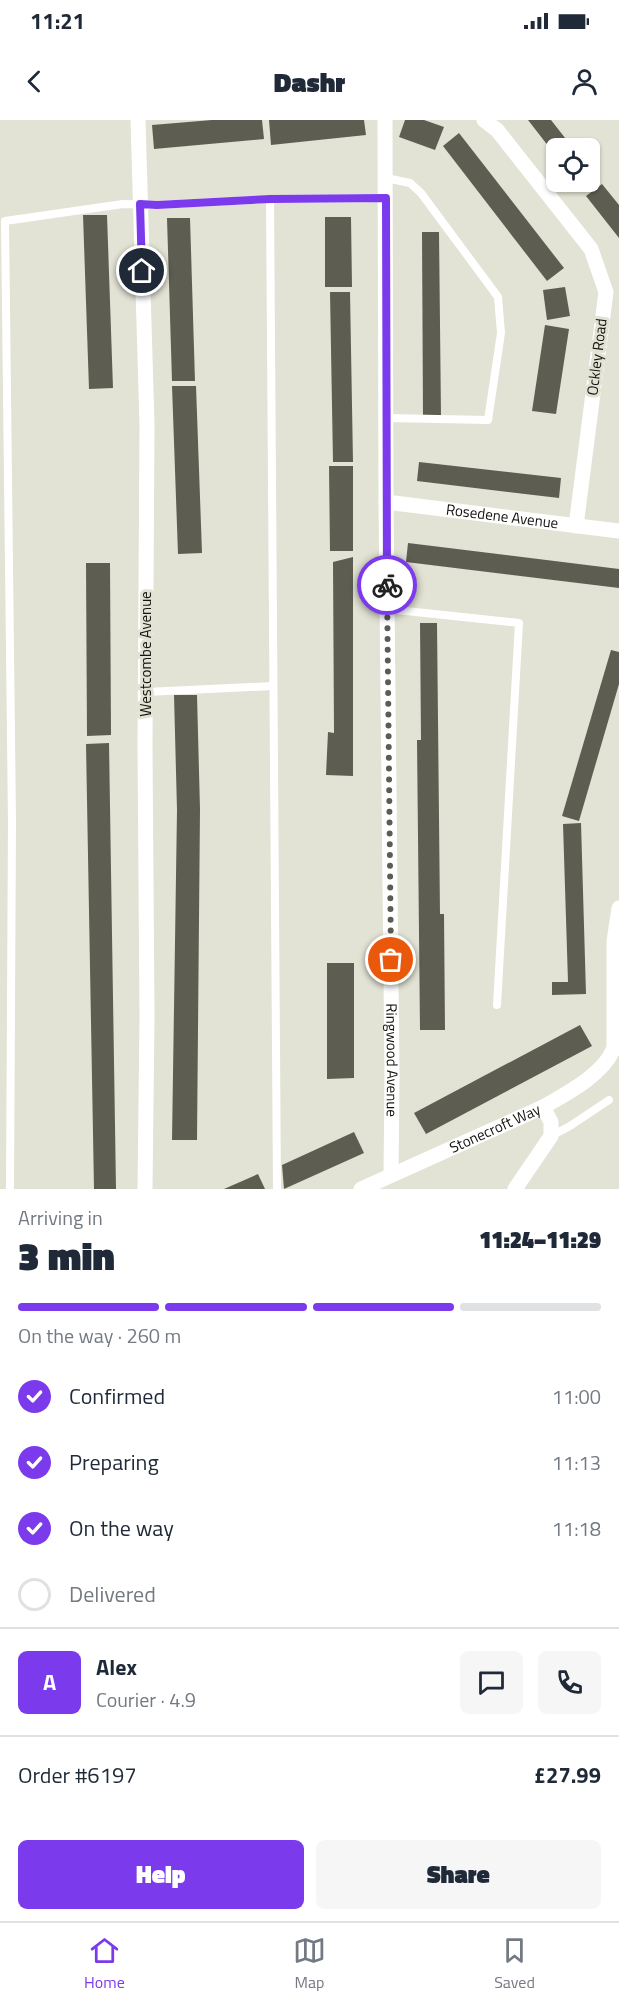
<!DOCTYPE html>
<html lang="en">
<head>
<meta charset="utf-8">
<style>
	:root { --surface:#fff; --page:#f6f6f7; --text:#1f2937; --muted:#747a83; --line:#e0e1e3; --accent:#7c3aed }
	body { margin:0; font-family:"Titillium Web",sans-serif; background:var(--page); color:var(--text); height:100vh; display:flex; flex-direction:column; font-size:22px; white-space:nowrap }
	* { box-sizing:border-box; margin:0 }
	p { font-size:20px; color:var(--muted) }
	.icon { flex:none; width:33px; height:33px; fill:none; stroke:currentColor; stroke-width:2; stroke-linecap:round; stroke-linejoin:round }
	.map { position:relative; height:1069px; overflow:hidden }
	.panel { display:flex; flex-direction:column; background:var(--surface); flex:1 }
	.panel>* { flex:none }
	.tools { position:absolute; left:546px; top:18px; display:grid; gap:12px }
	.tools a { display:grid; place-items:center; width:54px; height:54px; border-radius:9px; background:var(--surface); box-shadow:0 2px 4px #0004; font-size:30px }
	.pin { position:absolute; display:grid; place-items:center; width:51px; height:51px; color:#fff; margin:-26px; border:3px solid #fff; border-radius:50%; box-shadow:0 2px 6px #0007 }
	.courier { position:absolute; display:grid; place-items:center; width:60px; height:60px; margin:-30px; border:4px solid #7c3aed; border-radius:50%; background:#fff; color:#222; box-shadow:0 2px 8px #0007 }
	.summary em { font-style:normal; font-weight:800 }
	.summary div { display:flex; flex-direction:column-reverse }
	.summary { display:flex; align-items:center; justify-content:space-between; height:102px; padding:0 18px }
	h1 { font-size:39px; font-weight:800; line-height:45px }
	.bar { display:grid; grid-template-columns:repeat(4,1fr); gap:9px 6px; align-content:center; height:72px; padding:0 18px }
	.bar i { height:8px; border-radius:4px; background:var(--line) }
	.bar .active { background:var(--accent) }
	.bar p { grid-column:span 4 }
	.line { display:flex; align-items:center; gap:15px; padding:0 18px; border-top:2px solid var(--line) }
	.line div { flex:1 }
	.round { display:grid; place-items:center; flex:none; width:63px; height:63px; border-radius:9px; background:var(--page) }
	ol { padding:0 18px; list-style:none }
	li { display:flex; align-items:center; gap:18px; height:66px }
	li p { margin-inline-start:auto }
	li .icon { padding:6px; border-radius:50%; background:var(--accent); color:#fff; stroke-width:4 }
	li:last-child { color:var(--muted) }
	li i { width:33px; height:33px; border:3px solid var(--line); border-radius:50% }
	.primary-button { display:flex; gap:12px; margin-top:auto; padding:12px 18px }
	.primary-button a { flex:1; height:69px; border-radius:9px; background:var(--accent); color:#fff; font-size:24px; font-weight:800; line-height:69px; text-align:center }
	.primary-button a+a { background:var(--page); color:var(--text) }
	.status { display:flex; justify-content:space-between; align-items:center; height:42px; padding:0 30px; background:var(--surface); direction:ltr }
	.status svg { height:16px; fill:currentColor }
	header { display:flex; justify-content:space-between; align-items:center; height:78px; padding:0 18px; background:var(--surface); font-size:27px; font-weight:800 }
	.tab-bar { display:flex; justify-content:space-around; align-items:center; height:84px; border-top:2px solid var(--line); background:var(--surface); font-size:16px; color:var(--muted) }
	.tab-bar a { display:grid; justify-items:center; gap:3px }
	.tab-bar .active { color:var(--accent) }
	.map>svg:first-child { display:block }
	.building { fill:#5d5e51 }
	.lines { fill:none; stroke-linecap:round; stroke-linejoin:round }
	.lane { stroke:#fff; stroke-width:8 }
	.street { stroke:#fff; stroke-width:15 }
	.done { stroke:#5b5c53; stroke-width:6; stroke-dasharray:0 10.8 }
	.route { stroke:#7c3aed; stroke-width:8 }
	.labels { text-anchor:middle; stroke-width:6; stroke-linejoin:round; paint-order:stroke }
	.street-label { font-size:15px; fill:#13140e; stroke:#e2e3d4 }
</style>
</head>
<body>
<div class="status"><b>11:21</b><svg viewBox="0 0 49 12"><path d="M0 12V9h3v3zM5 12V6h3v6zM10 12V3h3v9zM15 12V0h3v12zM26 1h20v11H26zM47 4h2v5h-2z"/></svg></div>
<header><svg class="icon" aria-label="back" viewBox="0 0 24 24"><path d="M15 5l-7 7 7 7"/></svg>Dashr<svg class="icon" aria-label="person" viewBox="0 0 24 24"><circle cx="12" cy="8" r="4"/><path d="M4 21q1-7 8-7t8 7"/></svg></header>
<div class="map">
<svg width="619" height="1069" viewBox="0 0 619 1069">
	<rect width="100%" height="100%" fill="#e2e3d4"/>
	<g class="building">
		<path d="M212,0H262L264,19L154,29L152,5Z"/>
		<path d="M269,0H364L366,15L271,25Z"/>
		<path d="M405,0H424L444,7L435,30L399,17Z"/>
		<path d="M528,0H551L573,28H556V36Z"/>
		<path d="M459,13L564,148L547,161L443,26Z"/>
		<path d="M590,49L596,57L582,68L577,62H590Z"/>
		<path d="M602,64L619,85V118L586,76Z"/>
		<path d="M83,95H107L113,268L89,269Z"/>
		<path d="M325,97H351L352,167H325Z"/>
		<path d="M167,98H190L195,261H172Z"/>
		<path d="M422,112H439L441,296H423Z"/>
		<path d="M565,167L570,196L547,200L543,170Z"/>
		<path d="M330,172H350L353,342H333Z"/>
		<path d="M545,205L569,209L556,294L532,291Z"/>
		<path d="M172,266H196L202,433L178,434Z"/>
		<path d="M419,342L561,358L559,378L417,361Z"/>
		<path d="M329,346H353V431H330Z"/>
		<path d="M408,423L619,449V468L406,442Z"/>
		<path d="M353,437V656L326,655L328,612L334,613L333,442Z"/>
		<path d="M86,443H110L111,615L87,616Z"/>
		<path d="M420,503H437L440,794H444L445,910H420L417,620H421Z"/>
		<path d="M611,530L619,532V564L579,701L562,696Z"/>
		<path d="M174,575H197L200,689L197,1020H172L177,690Z"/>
		<path d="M109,623L116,1069H94L86,624Z"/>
		<path d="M581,703L586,874L552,875V862H568L563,704Z"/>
		<path d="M327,843H354V958L327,959Z"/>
		<path d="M580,905L592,926L426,1014L414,993Z"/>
		<path d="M354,1012L364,1033L284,1069L282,1045Z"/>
		<path d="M258,1054L265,1069H224Z"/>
	</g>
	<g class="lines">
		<g class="lane">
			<path d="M386,58L410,63L421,73L498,177L501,213L488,300L387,298"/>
			<path d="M270,79L277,1069"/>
			<path d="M387,489L519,503L497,885"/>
			<path d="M146,572L273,566"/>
			<path d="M551,1016L570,1006L609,980"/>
			<path d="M10,1069L12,702L5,101L123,84L157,85L270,79L386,78"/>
		</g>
		<g class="street">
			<path d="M138,0L147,305L145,626L147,896L145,1069"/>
			<path id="s1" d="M385,0L386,382L392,957L391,1054"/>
			<path d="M484,0L497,10L591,129L606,172L576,406"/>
			<path id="s2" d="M386,382L619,411"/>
			<path id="s3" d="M361,1069L543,987C566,974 606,953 614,927V821L619,788"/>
			<path d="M515,1069L551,1016V1002L543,987"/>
		</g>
	</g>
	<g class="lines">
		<path class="done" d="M387,465L391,840"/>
		<path class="route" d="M142,151L140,84L157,85L270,79L386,78L387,465"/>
	</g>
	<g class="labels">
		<g class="street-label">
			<text transform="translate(597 237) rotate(-83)" y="5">Ockley Road</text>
			<text dy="5" stroke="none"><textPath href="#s2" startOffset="117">Rosedene Avenue</textPath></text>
			<text transform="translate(146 534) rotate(-90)" y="5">Westcombe Avenue</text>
			<text dy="5" stroke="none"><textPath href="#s1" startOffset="940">Ringwood Avenue</textPath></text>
			<text dy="5" stroke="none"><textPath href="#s3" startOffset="147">Stonecroft Way</textPath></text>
		</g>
	</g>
</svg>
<div class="tools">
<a><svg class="icon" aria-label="locate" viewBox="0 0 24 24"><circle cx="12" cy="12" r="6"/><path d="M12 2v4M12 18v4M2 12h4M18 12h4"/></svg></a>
</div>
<div class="pin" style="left:391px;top:840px;background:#ea580c"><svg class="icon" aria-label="bag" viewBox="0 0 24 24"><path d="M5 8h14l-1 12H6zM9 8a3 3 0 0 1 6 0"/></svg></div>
<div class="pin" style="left:142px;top:151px;background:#1f2937"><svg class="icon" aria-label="home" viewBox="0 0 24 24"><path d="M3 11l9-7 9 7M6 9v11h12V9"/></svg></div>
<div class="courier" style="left:387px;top:465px"><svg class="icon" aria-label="bike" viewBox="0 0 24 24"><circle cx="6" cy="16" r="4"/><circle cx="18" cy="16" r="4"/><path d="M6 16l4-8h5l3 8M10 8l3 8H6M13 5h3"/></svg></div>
</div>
<section class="panel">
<div class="summary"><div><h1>3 min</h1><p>Arriving in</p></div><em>11:24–11:29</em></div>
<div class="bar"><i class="active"></i><i class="active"></i><i class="active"></i><i></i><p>On the way · 260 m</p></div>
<ol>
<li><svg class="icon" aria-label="check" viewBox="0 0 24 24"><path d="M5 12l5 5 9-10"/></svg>Confirmed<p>11:00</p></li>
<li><svg class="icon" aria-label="check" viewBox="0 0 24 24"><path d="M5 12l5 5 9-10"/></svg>Preparing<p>11:13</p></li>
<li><svg class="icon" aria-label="check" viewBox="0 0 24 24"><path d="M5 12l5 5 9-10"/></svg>On the way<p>11:18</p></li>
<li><i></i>Delivered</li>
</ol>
<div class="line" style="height:108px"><b class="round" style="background:var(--accent);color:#fff">A</b><div><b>Alex</b><p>Courier · 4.9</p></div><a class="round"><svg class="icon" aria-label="chat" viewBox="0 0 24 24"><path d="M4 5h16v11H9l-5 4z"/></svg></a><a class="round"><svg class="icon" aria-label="phone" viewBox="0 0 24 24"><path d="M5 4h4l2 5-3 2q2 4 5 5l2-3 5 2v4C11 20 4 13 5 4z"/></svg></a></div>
<div class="line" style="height:78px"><div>Order #6197</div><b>£27.99</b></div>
<div class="primary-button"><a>Help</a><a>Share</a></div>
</section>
<nav class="tab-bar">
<a class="active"><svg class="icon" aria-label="home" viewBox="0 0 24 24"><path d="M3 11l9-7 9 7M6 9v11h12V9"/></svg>Home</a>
<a><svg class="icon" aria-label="map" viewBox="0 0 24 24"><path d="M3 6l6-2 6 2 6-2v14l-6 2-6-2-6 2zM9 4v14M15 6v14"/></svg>Map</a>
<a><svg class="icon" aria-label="saved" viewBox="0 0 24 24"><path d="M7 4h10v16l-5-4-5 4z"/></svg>Saved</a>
</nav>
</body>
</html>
